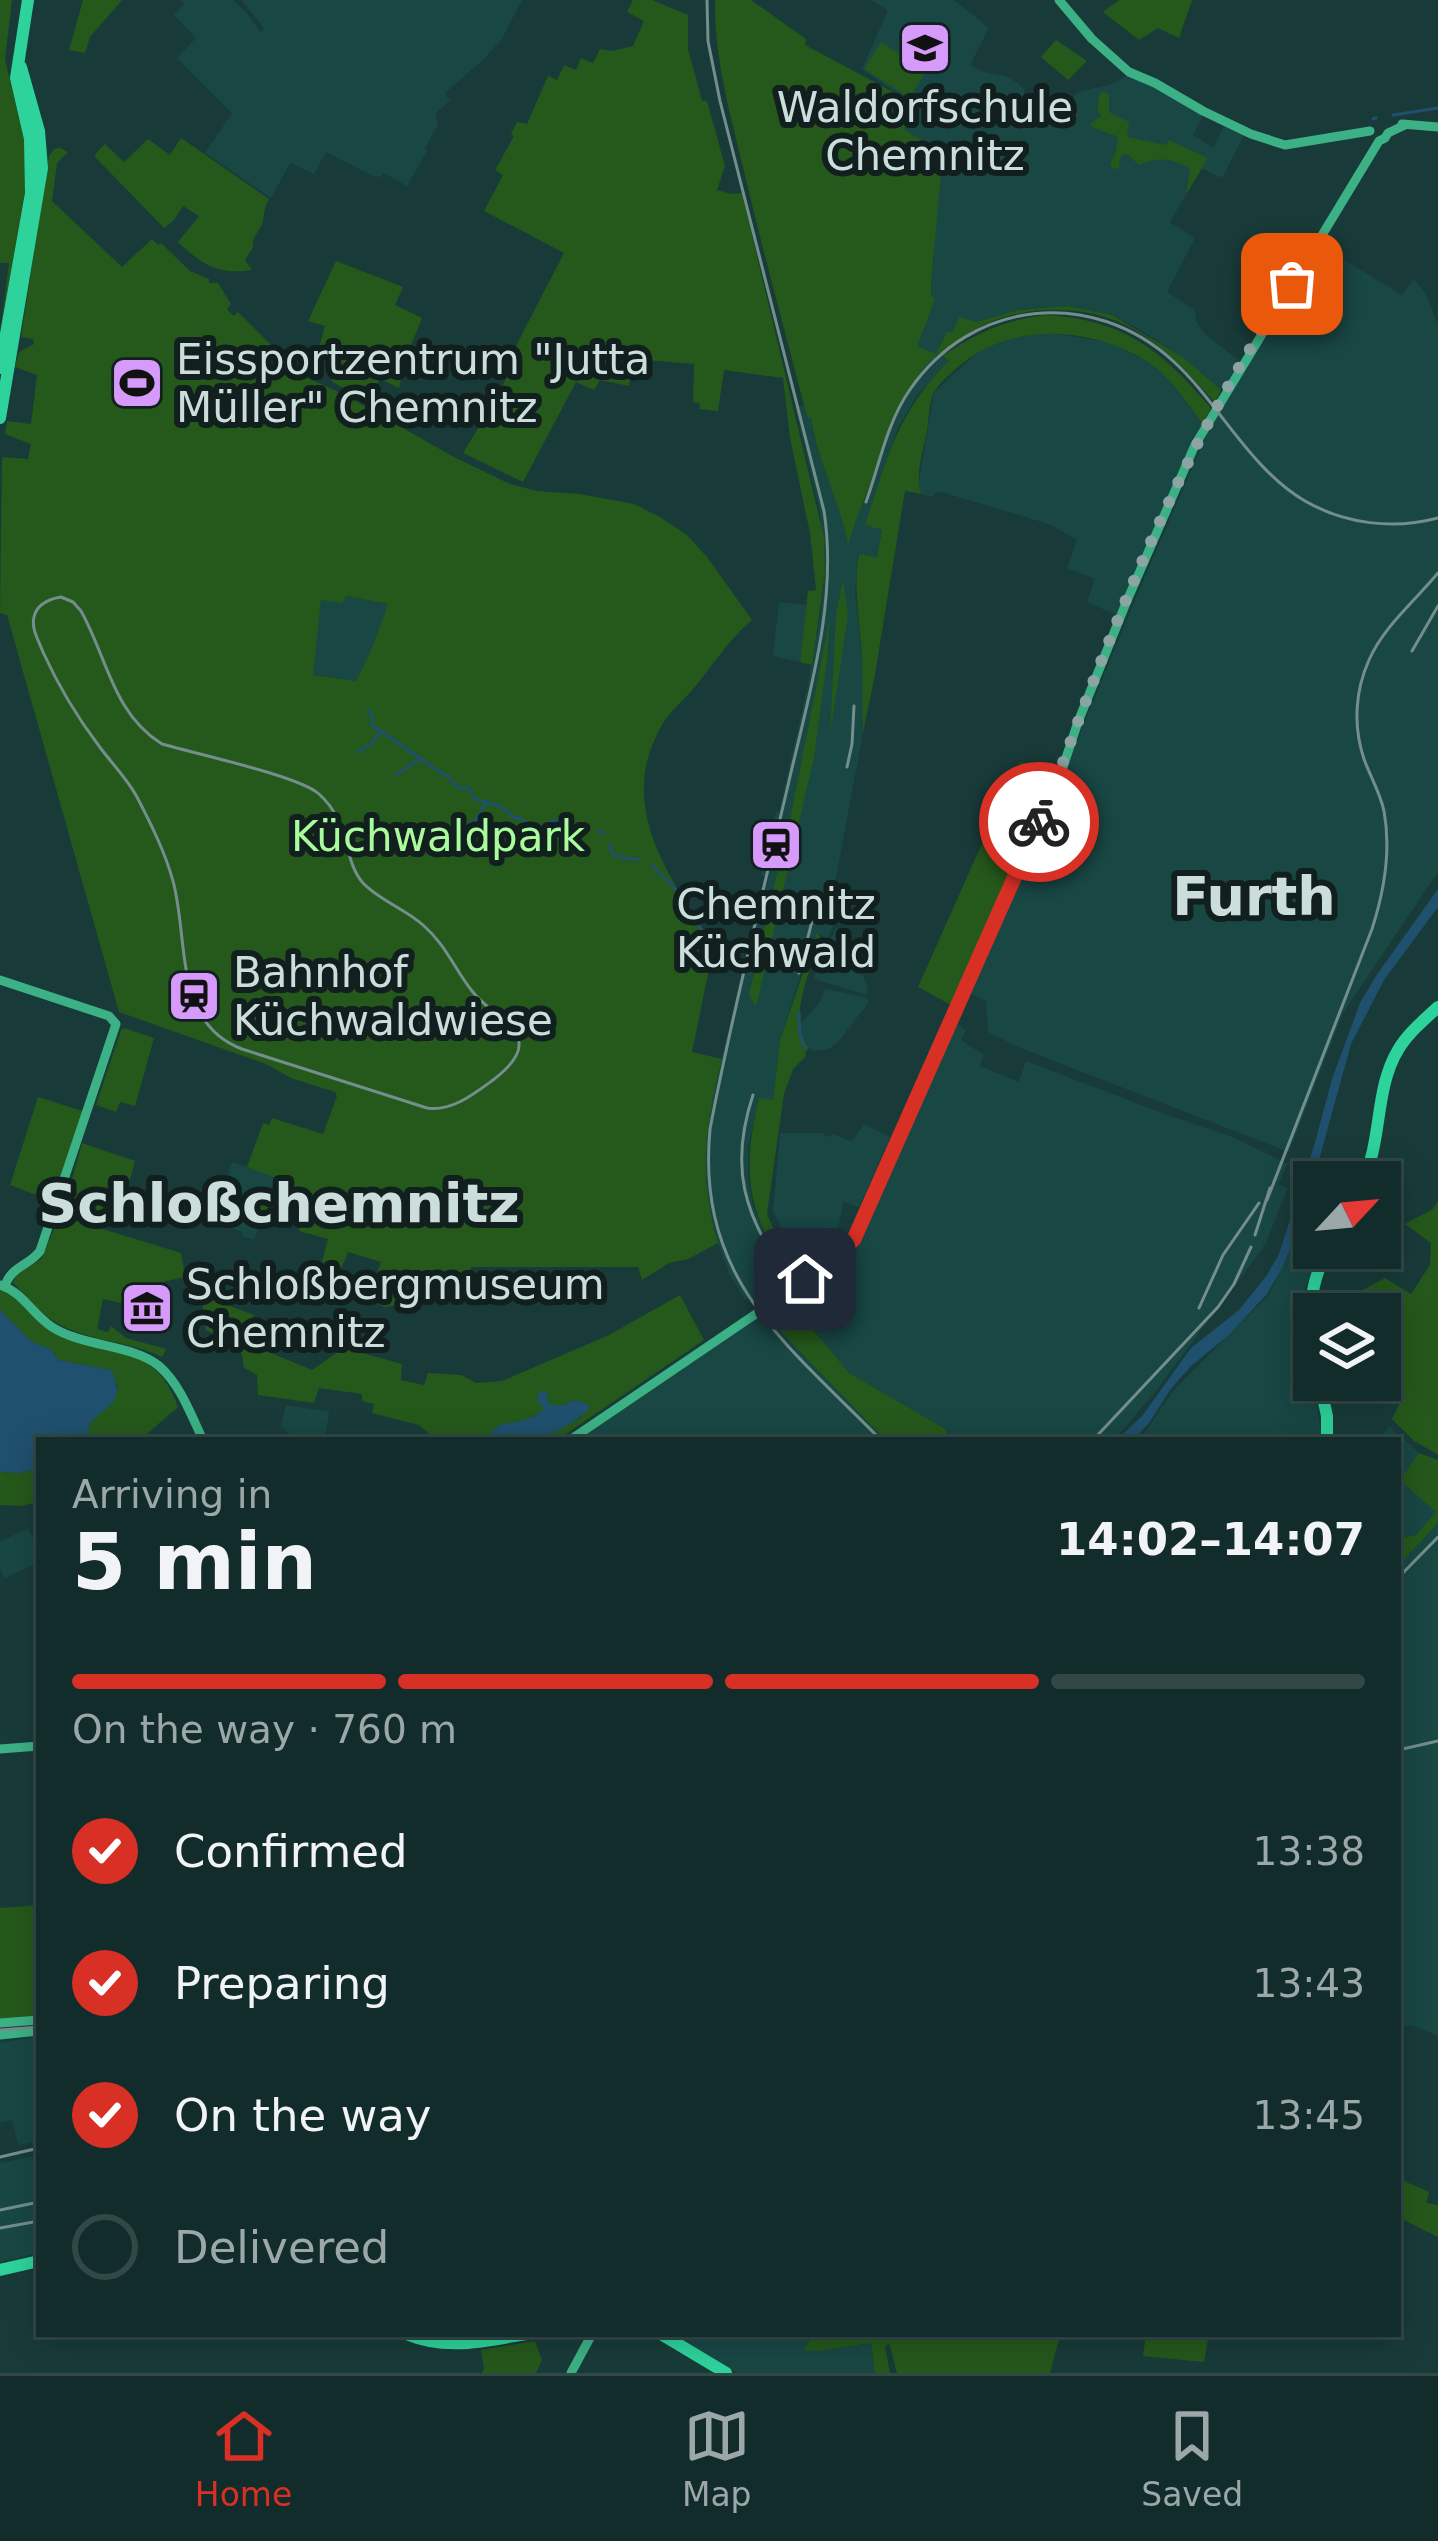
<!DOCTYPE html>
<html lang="en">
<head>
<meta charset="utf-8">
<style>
	:root { --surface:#122c2b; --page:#1f3837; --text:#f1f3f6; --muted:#9ca7a9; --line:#314847; --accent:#d93025 }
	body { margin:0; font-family:"DejaVu Sans",sans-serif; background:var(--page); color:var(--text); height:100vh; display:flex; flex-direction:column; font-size:45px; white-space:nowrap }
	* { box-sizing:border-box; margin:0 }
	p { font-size:39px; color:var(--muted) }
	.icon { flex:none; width:66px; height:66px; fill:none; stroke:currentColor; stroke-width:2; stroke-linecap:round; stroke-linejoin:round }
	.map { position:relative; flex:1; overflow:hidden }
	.drawer { position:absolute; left:36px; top:1437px; width:1365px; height:900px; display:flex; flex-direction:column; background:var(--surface); border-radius:0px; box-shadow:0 6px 30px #0003,0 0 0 3px var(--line) }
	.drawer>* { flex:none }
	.needle { width:78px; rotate:64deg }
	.buttons { position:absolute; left:1293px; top:1161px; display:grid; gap:24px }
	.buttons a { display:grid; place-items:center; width:108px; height:108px; border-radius:0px; background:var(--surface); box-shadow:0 6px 30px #0003,0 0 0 3px var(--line); font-size:60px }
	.pin { position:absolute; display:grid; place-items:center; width:102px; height:102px; color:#fff; margin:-51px; border-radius:24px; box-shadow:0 6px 18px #0006 }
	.courier { position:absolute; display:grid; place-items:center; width:120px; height:120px; margin:-60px; border:9px solid #d93025; border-radius:50%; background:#fff; color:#222; box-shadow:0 3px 15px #0007 }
	.summary em { font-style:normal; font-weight:600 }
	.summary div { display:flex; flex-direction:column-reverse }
	.summary { display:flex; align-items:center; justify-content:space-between; height:204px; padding:0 36px }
	h1 { font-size:78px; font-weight:600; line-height:90px }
	.bar { display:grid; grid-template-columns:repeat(4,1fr); gap:18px 12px; align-content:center; height:144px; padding:0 36px }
	.bar i { height:15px; border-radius:9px; background:var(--line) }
	.bar .active { background:var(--accent) }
	.bar p { grid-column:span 4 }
	ol { padding:0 36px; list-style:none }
	li { display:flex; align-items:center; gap:36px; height:132px }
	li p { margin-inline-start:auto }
	li .icon { padding:12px; border-radius:50%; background:var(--accent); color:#fff; stroke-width:4 }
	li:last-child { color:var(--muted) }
	li i { width:66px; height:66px; border:6px solid var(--line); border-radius:50% }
	.menu { display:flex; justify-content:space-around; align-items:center; height:168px; border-top:3px solid var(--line); background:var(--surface); font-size:33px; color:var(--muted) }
	.menu a { display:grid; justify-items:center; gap:6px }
	.menu .active { color:var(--accent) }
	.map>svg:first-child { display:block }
	.built { fill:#184744 }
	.green { fill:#25581b; fill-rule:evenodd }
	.water { fill:#1f506d }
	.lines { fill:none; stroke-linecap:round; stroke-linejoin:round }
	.stream { stroke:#1f506d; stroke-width:3 }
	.secondary { stroke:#3db186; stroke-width:9 }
	.primary { stroke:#2ed39c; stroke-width:12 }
	.tram { stroke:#738e8c; stroke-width:3 }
	.rail { stroke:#738e8c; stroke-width:3 }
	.done { stroke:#8ca5a3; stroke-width:12; stroke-dasharray:0 21.6 }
	.route { stroke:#d93025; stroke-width:15 }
	.labels { text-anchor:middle; stroke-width:12; stroke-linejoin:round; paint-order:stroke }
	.poi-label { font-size:42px; fill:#cbdedc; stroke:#111f1e; text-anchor:start }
	.park-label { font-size:42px; fill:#aafb9b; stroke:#111f1e }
	.district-label { font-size:54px; font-weight:bold; fill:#cbdedc; stroke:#111f1e }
</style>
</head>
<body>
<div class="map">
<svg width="1438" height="2373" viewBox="0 0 1438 2373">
	<rect width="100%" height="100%" fill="#183b39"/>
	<g class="built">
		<path d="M181,0H233L246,12L261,33L264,28L241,0H522L502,39L484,59L445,93L450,100L435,114L438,124L425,148L427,151L407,186L384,173L380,177L373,176L326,152L314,174L290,163L271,198L205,153L232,113L177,58L196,38L174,15L185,4Z"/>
		<path d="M871,0H954L989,28L970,65L984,72L1009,77L1025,89L1019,109L1056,124L1064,105L1080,91L1110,85L1130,74L1204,113L1193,135L1209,145L1214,147L1224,126L1244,135L1222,178L1201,168L1170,222L1195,238L1167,292L1195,310L1196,321L1203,332L1241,363L1221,390L1184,358L1137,328L1112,315L1067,306L1018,310L953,333L947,331L936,354L950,361L916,397L897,430L866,524L882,530L877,557L858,554L855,592L862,658L863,733L830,910L829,922L833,926L827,940L817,932L801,974L780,1040L773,1101L759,1099L748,1148V1179L753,1206L765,1236L789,1275L765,1295H760L761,1297L755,1303L751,1297L745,1300L729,1274L718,1243L706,1198L705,1152L710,1107L765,877L761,875L776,812H779L807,689L821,610L825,573L820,512L795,407L804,405L808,417H811L813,433L843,516L848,542L900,404L927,363L936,355L916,346L935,300L931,294L937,197L905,130V99L862,69L888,10Z"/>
		<path d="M1322,246L1402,295L1414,279L1425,293L1438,324V872L1343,1013L1289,1152L1018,1047L988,1032L986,1001L969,993L1033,849L1131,609L1208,431Z"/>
		<path d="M1047,332L1111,343L1146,361L1164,373L1203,424L1118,616L1087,602L1095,579L1067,568L1077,540L1049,524L938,491L932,497L921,494L918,487L934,392L980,350L1007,339Z"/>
		<path d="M347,596L388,604L371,651L356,681L312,675L321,599L342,603Z"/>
		<path d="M779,602L807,605L800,662L773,656Z"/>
		<path d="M836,928L856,945L854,949L865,960L863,975L868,989L867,995L814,979L824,943L829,944Z"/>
		<path d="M825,989L865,997L869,1002L838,1042L829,1049L812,1051L801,1036V1024L820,1002Z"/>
		<path d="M953,1022L966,1030L961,1040L984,1055L980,1066L1019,1082L1026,1061L1170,1116L1230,1136L1288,1164L1278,1184L1288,1188L1265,1245L1155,1392L1114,1440H944L947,1430L849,1373L788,1299L854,1256Z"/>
		<path d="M864,1124L890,1137L859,1207L843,1202L836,1240L839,1242L836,1247L813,1266L808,1265L793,1249L773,1212L780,1133H822L826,1137L835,1134L849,1141L853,1140Z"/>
		<path d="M232,1162L276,1177L254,1240L243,1236V1232L213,1222Z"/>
		<path d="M1314,1198V1248H1323L1301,1298L1322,1440H1139L1175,1389L1269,1295Z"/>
		<path d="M766,1316L885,1440H574L652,1385L758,1318L761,1320Z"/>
		<path d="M286,1405L329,1412L325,1440H295L281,1426Z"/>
		<path d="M1389,1426L1419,1453L1400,1480L1437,1512L1416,1535L1398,1539V1440H1378Z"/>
		<path d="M1438,1523V2036L1414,2026H1398V1566Z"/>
		<path d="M28,1528L39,1552V1562L5,1578L0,1568V1542Z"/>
		<path d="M39,2036V2141L18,2145L12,2120L0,2122V2043Z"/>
		<path d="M39,2155V2253L0,2262V2163Z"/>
		<path d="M669,2334H813L805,2349L819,2351L871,2343L875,2373H737Z"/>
	</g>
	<g class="green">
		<path d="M0,0H12L5,59L25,144L31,156L0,335L9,263H0Z"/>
		<path d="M83,0H122L90,37L85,53L69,50Z"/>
		<path d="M633,0H652L688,15V49L702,101H707L725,166L717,190L731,194L742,193L824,537L825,573L812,665L800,662L808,591L816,590L810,533L790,438L783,378L724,370L718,411L699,409L700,403L693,402L694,364L633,359L629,386L600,380L594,390L576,382L523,482L463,453L497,397L511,369L517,344L564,253L484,211L503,175L495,170L514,136L511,134L517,122L527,124L548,76L557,80L564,65L576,70L581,58L593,63L600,49L613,51L633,46L644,21L627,12Z"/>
		<path d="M715,0H751L806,39L805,45L895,93L904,100L905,130L943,153L932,272L931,294L935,300L917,346L936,354L947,331L953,332L959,317L977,322L1018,310L1067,306L1112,315L1184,358L1221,390L1215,403C1190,375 1166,348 1133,329C1085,302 1013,303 967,335C952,346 934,354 924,368C899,401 887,438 873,476C865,499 855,521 848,545C840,501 817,461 811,418H808L804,405C783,324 761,244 742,163C729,109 714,56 715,0Z"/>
		<path d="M1119,0H1192L1179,38L1158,28L1139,40L1103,12Z"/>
		<path d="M1056,40L1087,61L1068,80L1041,57Z"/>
		<path d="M881,42L926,71L910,98L864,69Z"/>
		<path d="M1105,92L1109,95V112L1129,122L1127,137L1166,145L1169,140L1208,158L1186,195L1190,168C1171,159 1159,156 1139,165L1127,154L1122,155L1119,162L1120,168L1112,169L1110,164L1116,152L1118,137L1094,128L1090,124L1101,116L1097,109L1100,93Z"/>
		<path d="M181,138L269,199C264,208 265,211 263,220C261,231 252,235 253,247L245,260L252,270C219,275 202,265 178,242L199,216L183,206L174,220L164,228L95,157L96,153L105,144L124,162L148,139L170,155Z"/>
		<path d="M60,148L68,152L57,163L52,201L122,267L152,239L158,245L161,243L190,271L209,279V283H218L231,304L227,309L233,316L238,312L301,375L343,394L452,456L510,484L537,491L580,494L634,504L660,517L687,535L707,557L752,620C728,640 712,667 692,690C682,702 669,712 662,725C615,805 669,878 714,945L692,1052L722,1059C705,1125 698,1176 718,1243L688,1259L669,1263L642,1280L638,1267H471L468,1274L450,1285L447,1294L386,1307L367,1301L381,1262L348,1252L342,1267L322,1262L328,1239L299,1231L300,1225L263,1216L264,1212L258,1210L261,1201L268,1202L276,1178L247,1167L263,1123L269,1125L272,1118L323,1134L337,1096L335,1092L291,1078L266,1064L119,1012L7,615L0,613L2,457L28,459L31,444L5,434L7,421L31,424L37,375L15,367L19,352L34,344L33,339L21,337L49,156L54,149ZM347,596L388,604L371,650L356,681L313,675L321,600L342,603Z"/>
		<path d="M336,261L403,287L395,305L422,318L409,350L399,388L380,379L368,402L331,381L341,361L319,348L325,326L308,321Z"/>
		<path d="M1047,315C1125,320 1162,351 1211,408L1203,424C1186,402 1171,377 1148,362C1090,326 1011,321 958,367C950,374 937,385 933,394C929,404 929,420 927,431C923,451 915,475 921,494L905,491L875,674L863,733C862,708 863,683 862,657C860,622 853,589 859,554L877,557L882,530L865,525C888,457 896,414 949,361L942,356C976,333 1006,319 1047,315Z"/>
		<path d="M843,580L848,615L830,735L836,614Z"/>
		<path d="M830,618L827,660L814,758L756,1007L749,995L792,809Z"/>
		<path d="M1021,762L1049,774L1053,780L954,1005H951L918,987L1016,767Z"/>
		<path d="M817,932L821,938C811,971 786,1017 809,1048L805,1052L806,1056L793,1069L784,1094L767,1214L782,1248L793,1265L787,1272C746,1210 742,1169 759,1098L773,1100L780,1040Z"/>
		<path d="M124,1028L154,1038L135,1106L120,1102L116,1112L96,1105L121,1030Z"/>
		<path d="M38,1097L83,1111L55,1202L10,1185Z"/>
		<path d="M82,1143L135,1161L127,1190L121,1189L112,1219L65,1205Z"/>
		<path d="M1438,1202V1454H1437L1414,1441L1392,1419L1404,1395L1361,1380H1380V1314H1355L1357,1293L1385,1278L1411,1294L1430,1265L1431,1243L1405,1224L1433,1209Z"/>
		<path d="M60,1216L181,1253L185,1277L158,1283L121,1303L103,1299L97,1329L108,1332L111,1326L126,1338L166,1349L162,1357C128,1340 88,1342 55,1322C39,1312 27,1295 13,1283L16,1275L41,1259Z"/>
		<path d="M0,1285C15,1297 30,1311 46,1321C97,1354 155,1338 178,1407L140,1440H87L89,1425L118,1388L111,1370L58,1360L52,1350L32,1342L0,1310Z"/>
		<path d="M201,1295L254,1315L247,1338L250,1344L312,1370L344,1348L402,1364L401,1380L424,1385L428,1373L461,1375L476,1383L502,1381L609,1335L680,1295L704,1340L557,1440H502C519,1434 536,1436 553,1431C564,1428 572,1422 581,1417L576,1400L564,1405H551L547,1399L542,1403L545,1409C539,1412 534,1417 528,1419C507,1427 501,1417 486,1440H436L419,1425L372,1413L374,1404L362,1401V1394L319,1388L314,1403L258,1395L257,1375L244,1368L242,1354L232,1346L228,1350L222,1338L206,1330Z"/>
		<path d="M788,1299L849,1373L947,1430L944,1440H885L764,1314L770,1310L772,1313L773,1308Z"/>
		<path d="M1419,1453L1438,1460V1523L1398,1566V1539L1416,1535L1436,1512L1400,1480Z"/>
		<path d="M39,1468V1501L23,1506L0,1505V1472L20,1473Z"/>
		<path d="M39,1905V2019L0,2022V1908Z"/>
		<path d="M1402,2180L1429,2192L1426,2203L1438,2205V2237L1398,2217V2185Z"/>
		<path d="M813,2334H1058L1059,2339L1050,2373H897L889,2343L885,2347L890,2373H875L871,2343L819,2351L804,2350Z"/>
		<path d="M1146,2334H1209L1204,2362L1143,2356Z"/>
		<path d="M535,2341L542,2360L536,2373H482L484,2368L481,2350Z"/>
	</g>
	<g class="water">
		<path d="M1438,889V907L1384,980L1351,1044L1303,1218L1282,1268L1267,1294L1229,1335L1191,1366L1170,1390L1149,1423L1133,1440H1117L1143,1415L1191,1348L1239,1310L1267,1275L1279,1254L1314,1146L1332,1079L1360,1003L1376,976Z"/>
		<path d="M0,1310L32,1342L52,1350L58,1360L111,1370C128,1404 106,1404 89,1425L87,1440H39V1468L20,1473L0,1472Z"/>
		<path d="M544,1390L548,1393L547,1399L551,1405H564L576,1400L590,1405L588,1410C571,1426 543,1442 520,1434L514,1438L486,1440C501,1417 507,1426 527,1419C534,1417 539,1413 544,1409L537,1400L539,1393Z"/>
	</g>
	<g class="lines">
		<g class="stream">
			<path d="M1393,115L1438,108"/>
			<path d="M1373,119L1376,118"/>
			<path d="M368,710L372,716L373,726L449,778L458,788H468L475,799L500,806L516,819L519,818L529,824L545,826L552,821L562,820"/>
			<path d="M358,752L371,744L379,733"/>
			<path d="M395,775L419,760"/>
			<path d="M598,831L604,833"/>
			<path d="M610,844L612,854L629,859H640"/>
			<path d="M454,852L458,830L475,821L487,802"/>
			<path d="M652,865L682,896L705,937L734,957"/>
			<path d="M799,1012L800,1036L805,1048"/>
		</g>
		<g class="secondary">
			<path d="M1059,0L1092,39L1129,72L1155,83L1203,111L1251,134L1285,145L1370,131"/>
			<path d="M1402,124L1438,127"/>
			<path d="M0,980L109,1016L116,1024L40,1251C29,1266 11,1266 5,1286"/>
			<path d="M0,1285C23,1292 32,1314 52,1327C83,1347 135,1345 159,1366C180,1384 191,1415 203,1440"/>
			<path d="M570,1440L825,1267L854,1239L1060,776L1078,722L1126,603L1195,445L1379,141L1385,138L1388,133L1405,125"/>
			<path d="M0,1749L39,1746"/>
			<path d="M0,2023L39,2020"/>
			<path d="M0,2035L39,2031"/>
			<path d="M571,2373L592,2334"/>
		</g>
		<g class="primary">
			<path d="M0,368L31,193L30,139L16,78L28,0"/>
			<path d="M0,418L42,168L39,131L21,67"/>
			<path d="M1362,1182C1383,1141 1374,1090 1398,1050C1408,1033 1424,1020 1438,1007"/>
			<path d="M1314,1340C1309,1300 1311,1284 1328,1248"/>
			<path d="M1319,1380L1327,1416V1440"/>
			<path d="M0,2270L39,2261"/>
			<path d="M406,2334C447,2351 484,2341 526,2334"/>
			<path d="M661,2334L726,2373"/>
		</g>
		<g class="tram">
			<path d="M0,2030L39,2027"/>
			<path d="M0,2157L39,2148"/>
		</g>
		<g class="rail">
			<path d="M707,0L708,41L720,101L824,511C838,601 809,694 789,781C762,897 732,1013 710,1129C696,1280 786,1343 881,1440"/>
			<path d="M866,502C879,466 887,423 909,391C971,299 1092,287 1173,361C1219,403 1249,468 1305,501C1345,524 1393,530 1438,518"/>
			<path d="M61,597L73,602L81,611C107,657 113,714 162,744C193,753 299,776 319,794C350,821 343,861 363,883C379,900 405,909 423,925C446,945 454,968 472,991C498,1024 551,1036 493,1080C474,1094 451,1112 427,1108L242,1049C173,1023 189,940 173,881C165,852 151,824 137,797C127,778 112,764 99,746C77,717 58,685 43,652C39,641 31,629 34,617C37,604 49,599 61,597Z"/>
			<path d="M1412,651L1438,606"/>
			<path d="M847,767L852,744L854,706"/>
			<path d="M799,973L812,921"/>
			<path d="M753,1095C729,1167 744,1215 786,1276"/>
			<path d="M1267,1200L1372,929C1384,892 1391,849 1384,811C1380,792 1370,776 1364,759C1353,726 1355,691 1369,660C1384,626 1415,601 1438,573"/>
			<path d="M1255,1235L1270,1188"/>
			<path d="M1199,1308L1223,1255L1259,1203"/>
			<path d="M1093,1440L1218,1307L1234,1284L1251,1247"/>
			<path d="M1398,1578L1438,1537"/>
			<path d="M1398,1750L1438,1741"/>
			<path d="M0,2210L39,2202"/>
			<path d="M0,2228L39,2221"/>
		</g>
	</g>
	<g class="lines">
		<path class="done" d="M1039,822C1054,788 1066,754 1079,719C1136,568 1200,417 1292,284"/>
		<path class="route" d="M805,1279L835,1259L854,1239L1039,822"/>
	</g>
	<defs>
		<g id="school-square" transform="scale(2.7)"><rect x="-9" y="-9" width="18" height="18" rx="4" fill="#d69bfa" stroke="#111f1e"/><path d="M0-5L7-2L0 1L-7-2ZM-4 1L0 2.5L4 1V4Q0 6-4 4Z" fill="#111"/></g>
		<g id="stadium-square" transform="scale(2.7)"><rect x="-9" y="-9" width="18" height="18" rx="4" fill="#d69bfa" stroke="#111f1e"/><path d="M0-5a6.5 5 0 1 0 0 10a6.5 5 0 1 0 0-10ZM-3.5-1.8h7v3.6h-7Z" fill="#111"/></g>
		<g id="station-square" transform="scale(2.7)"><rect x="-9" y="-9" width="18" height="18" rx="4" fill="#d69bfa" stroke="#111f1e"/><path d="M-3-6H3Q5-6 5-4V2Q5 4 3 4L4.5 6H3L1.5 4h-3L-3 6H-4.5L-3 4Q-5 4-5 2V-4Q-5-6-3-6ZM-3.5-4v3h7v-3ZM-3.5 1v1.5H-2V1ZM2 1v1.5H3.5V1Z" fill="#111"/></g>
		<g id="museum-square" transform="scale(2.7)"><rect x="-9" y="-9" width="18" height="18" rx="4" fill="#d69bfa" stroke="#111f1e"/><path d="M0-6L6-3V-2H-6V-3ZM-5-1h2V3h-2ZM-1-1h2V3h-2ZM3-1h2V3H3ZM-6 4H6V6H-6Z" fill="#111"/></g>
	</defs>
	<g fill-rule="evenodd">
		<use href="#school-square" x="925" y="48"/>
		<use href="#stadium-square" x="137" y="383"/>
		<use href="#station-square" x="776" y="845"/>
		<use href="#station-square" x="194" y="996"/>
		<use href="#museum-square" x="147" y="1308"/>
	</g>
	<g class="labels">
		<g class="poi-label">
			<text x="925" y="122" text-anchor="middle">Waldorfschule<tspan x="925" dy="48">Chemnitz</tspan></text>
			<text x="176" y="374">Eissportzentrum "Jutta<tspan x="176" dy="48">Müller" Chemnitz</tspan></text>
			<text x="776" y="919" text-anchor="middle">Chemnitz<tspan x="776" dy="48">Küchwald</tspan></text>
			<text x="233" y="987">Bahnhof<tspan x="233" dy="48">Küchwaldwiese</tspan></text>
			<text x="186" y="1299">Schloßbergmuseum<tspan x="186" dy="48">Chemnitz</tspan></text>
		</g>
		<g class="park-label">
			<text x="438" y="851">Küchwaldpark</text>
		</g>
		<g class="district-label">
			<text x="1254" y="915">Furth</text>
			<text x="279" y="1222">Schloßchemnitz</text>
		</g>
	</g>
</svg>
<div class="buttons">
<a><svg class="needle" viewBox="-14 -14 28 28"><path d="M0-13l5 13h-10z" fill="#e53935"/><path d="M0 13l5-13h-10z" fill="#9ca7a9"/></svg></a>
<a><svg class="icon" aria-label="layers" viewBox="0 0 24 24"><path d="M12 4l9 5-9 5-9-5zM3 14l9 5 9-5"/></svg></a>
</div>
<div class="pin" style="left:1292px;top:284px;background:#ea580c"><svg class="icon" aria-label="bag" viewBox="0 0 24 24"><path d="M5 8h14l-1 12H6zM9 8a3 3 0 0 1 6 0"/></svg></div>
<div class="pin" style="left:805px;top:1279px;background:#1f2937"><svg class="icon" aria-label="home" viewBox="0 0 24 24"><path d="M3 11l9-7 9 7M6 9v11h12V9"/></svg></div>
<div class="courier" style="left:1039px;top:822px"><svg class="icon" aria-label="bike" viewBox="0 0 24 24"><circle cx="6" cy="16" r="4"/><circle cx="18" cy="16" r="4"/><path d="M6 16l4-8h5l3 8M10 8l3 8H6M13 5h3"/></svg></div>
<section class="drawer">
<div class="summary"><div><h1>5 min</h1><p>Arriving in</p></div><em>14:02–14:07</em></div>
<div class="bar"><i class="active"></i><i class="active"></i><i class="active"></i><i></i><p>On the way · 760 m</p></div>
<ol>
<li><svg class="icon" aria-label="check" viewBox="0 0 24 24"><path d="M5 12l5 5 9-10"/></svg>Confirmed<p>13:38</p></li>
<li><svg class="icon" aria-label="check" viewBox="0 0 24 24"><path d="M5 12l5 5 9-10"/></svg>Preparing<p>13:43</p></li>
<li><svg class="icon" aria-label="check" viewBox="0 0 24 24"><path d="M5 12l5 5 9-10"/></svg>On the way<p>13:45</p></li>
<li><i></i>Delivered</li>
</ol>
</section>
</div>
<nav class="menu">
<a class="active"><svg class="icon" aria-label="home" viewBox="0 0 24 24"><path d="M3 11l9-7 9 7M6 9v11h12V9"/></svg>Home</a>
<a><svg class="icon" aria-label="map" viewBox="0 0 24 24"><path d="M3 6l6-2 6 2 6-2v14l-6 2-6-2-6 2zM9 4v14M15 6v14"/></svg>Map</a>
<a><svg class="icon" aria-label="saved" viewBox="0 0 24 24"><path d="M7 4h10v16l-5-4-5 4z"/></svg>Saved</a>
</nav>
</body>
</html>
